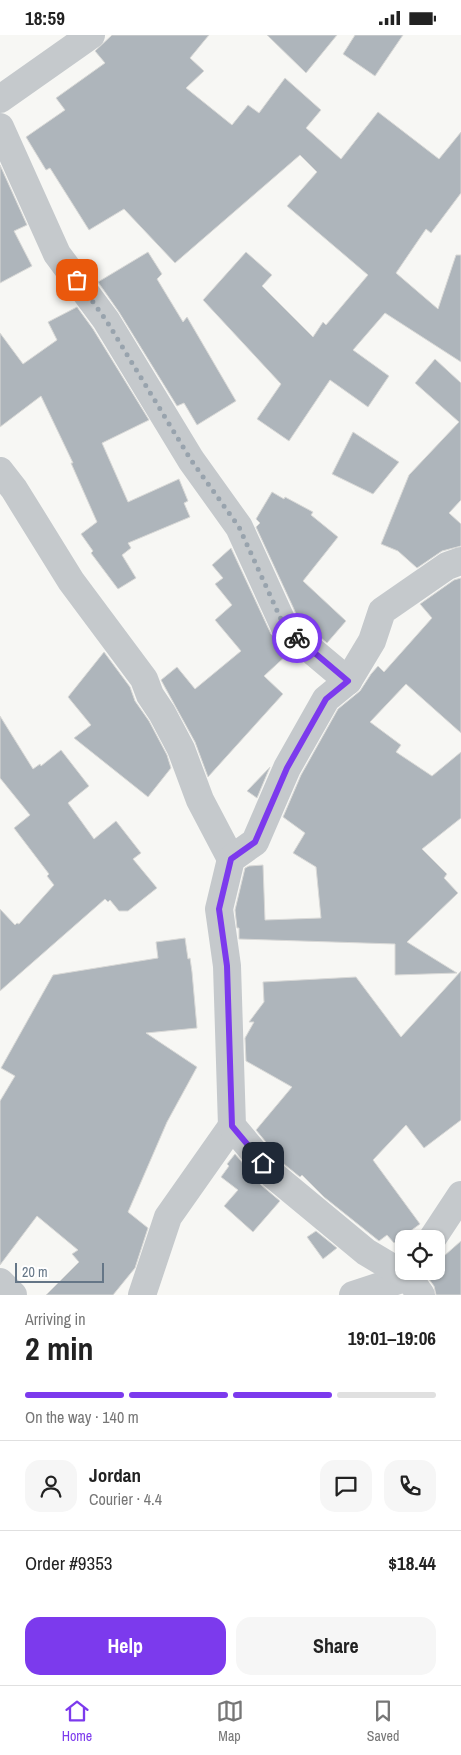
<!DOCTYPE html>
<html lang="en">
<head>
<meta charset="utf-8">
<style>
	:root { --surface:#fff; --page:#f6f6f6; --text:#222; --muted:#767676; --line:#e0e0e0; --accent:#7c3aed }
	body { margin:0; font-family:"Archivo Narrow",sans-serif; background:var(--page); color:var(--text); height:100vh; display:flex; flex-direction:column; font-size:19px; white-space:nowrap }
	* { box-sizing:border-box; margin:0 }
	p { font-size:16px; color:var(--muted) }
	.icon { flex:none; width:28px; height:28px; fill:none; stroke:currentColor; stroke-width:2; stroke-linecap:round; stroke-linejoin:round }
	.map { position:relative; height:1260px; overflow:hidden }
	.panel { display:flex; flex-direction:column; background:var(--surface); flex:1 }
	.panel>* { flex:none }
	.tools { position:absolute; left:395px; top:1195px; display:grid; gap:10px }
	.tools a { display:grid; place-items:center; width:50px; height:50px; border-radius:10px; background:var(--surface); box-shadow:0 1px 4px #0004; font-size:25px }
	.scale { position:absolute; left:15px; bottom:12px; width:89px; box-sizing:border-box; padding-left:5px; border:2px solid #657687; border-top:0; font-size:14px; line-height:18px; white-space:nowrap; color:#657687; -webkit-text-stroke:4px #fff; paint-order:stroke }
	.pin { position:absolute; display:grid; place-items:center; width:42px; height:42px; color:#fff; margin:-21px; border-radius:10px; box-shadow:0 2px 8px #0006 }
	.courier { position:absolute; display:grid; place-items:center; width:50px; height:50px; margin:-25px; border:4px solid #7c3aed; border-radius:50%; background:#fff; color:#222; box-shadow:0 1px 6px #0007 }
	.overview em { font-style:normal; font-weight:800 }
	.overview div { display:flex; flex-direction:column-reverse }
	.overview { display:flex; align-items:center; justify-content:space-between; height:85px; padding:0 25px }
	h1 { font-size:32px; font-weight:800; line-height:38px }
	.bar { display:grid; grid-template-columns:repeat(4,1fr); gap:8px 5px; align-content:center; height:60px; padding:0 25px }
	.bar i { height:6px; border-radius:4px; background:var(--line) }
	.bar .active { background:var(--accent) }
	.bar p { grid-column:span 4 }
	.line { display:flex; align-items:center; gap:12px; padding:0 25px; border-top:1px solid var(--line) }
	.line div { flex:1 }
	.round { display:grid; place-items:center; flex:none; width:52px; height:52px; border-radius:15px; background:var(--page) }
	.primary-button { display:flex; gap:10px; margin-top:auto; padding:10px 25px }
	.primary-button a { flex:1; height:58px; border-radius:15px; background:var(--accent); color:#fff; font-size:20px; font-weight:800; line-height:58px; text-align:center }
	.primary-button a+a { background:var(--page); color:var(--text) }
	.status { display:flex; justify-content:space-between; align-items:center; height:35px; padding:0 25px; background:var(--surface); direction:ltr }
	.status svg { height:14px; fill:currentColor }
	.tab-bar { display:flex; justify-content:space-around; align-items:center; height:70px; border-top:1px solid var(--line); background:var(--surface); font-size:14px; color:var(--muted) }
	.tab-bar a { display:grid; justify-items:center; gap:2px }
	.tab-bar .active { color:var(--accent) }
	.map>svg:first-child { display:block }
	.building { fill:#aeb5bb; stroke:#d9d9d7 }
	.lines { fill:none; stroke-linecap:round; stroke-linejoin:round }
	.street { stroke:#c5c9cc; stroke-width:28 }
	.done { stroke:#98a3ad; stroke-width:5; stroke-dasharray:0 9 }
	.route { stroke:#7c3aed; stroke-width:6 }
</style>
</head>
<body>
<div class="status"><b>18:59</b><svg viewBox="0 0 49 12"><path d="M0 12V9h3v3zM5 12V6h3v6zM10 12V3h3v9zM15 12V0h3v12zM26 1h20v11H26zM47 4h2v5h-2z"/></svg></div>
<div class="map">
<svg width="461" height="1260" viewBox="0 0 461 1260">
	<rect width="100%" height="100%" fill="#f7f7f4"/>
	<g class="building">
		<path d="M112,0H209L190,23L204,36L186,53L232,90L248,70L259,78L285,43L321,75L306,93L341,124L378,77L439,124L461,97V158L431,198L426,194L396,238L438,274L456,220H461V327L385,278L353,315L389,341L368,372L330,345L289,406L257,384L281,349L203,265L246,217L272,240L262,251L313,302L323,287L326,290L368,240L287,171L317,137L300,120L175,228L124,174L89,195L50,133L46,135L26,102L65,75L56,63L105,28L95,16Z"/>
		<path d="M267,0H337L306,38Z"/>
		<path d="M355,0H403L375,41L343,19Z"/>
		<path d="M0,130L27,190L14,196L32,231L0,248Z"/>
		<path d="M148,217L162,239L157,244L183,287L187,282L236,366L197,390L184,368L177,371L119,277L98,247Z"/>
		<path d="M77,272L93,294L149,385L102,408L128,467L179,444L188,466L184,468L190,482L128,508L131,513L122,520L136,543L118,554L91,518L93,516L81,499L97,487L71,428H73L41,361L0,392V298L23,329L57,305L48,287Z"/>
		<path d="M435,324L461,348V465L449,478L461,489V511L442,516L417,533L398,516L381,509L409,440L459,387L415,348Z"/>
		<path d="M353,397L399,427L373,459L332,439Z"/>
		<path d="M272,457L284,464L285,462L313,477L311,480L338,502L303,546L346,586L327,608L298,583L256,492L260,488L256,484Z"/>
		<path d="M231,513L271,599L290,617L264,641L283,659L208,742L195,707L161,645L177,632L195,654L241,616L215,585L232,570L215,549L223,543L212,530Z"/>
		<path d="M461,543V698L406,649L370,687L401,710L396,717L432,741L461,717V783L422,814L447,839L444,843L458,858L407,907L457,938L395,940V909L239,904V893H237L235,875L245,833L249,831L263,830L265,885L321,883L316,832L293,818L305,798L283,782L301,740L338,674L360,656L371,639L378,631L384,637L432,583L420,569L454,545Z"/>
		<path d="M104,617L130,652L135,666L149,686L167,720L171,733L148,762L74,703L91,690L68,662Z"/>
		<path d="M0,681L33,734L40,729L41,731L61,715L89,751L68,768L94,804L116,786L141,818L133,824L157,853L128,876H119L110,865L108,867L105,864L0,956V874L15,890L17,888L19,889L54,850L47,841L49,839L14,793L30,780L0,743Z"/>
		<path d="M270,732L257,763L247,756Z"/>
		<path d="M185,903L188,924L190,923L192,937L197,993L146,998L197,1032L167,1087L128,1177L148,1193L135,1233L113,1260H46L79,1227L72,1219L78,1215L37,1181L0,1230V1066L15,1041L1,1033L53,940L158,923L156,907Z"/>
		<path d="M461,936V1085L424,1113L406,1090L373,1125L420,1189L394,1208L387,1200L379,1206L324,1162L302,1140L300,1142L284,1129L256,1095L292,1052L246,1026L245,1003L254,987H249L264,967L263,947L356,942L401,1002Z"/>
		<path d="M235,1119L261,1150L280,1166L253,1197L224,1171L238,1155L221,1142L229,1131L227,1129Z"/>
		<path d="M316,1196L337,1213L323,1224L307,1202Z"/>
		<path d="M461,1206V1260H436L434,1251L426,1240V1237L436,1236V1228Z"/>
	</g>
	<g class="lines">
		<g class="street">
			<path d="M0,64L91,0"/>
			<path d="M0,92L57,219L106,285L191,425L239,492L285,593L348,646"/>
			<path d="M0,436L14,454L71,546L144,644L150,660L162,678L181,714L200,765L231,824"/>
			<path d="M432,1204L461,1160"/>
			<path d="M0,1247L13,1260"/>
			<path d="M142,1260L168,1182L232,1091"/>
			<path d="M353,1260L408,1242L411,1236"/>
			<path d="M421,1260L408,1242L366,1217L273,1140L232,1091L227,931L219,874L231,824L255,807L287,733L326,664L348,646L372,606L382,576L447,531L461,526"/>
		</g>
	</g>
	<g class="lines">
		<path class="done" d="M77,245L106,285L191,425L239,492L285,593L297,603"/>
		<path class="route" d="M263,1128L232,1091L227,931L219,874L231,824L255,807L287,733L326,664L348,646L297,603"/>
	</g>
</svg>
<div class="tools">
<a><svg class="icon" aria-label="locate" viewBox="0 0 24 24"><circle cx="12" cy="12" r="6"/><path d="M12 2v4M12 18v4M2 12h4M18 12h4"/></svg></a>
</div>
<div class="scale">20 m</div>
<div class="pin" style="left:77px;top:245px;background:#ea580c"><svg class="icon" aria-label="bag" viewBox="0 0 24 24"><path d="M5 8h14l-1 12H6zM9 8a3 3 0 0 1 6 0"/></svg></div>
<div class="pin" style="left:263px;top:1128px;background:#1f2937"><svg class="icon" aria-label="home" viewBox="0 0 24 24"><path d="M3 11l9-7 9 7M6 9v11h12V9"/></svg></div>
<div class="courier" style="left:297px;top:603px"><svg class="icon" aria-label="bike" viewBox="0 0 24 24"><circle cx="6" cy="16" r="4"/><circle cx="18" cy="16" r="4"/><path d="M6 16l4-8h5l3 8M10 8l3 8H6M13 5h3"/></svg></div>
</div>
<section class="panel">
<div class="overview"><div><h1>2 min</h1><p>Arriving in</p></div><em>19:01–19:06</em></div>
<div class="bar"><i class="active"></i><i class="active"></i><i class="active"></i><i></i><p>On the way · 140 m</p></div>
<div class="line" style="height:90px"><a class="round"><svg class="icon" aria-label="person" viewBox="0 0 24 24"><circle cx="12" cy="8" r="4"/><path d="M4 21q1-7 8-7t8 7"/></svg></a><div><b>Jordan</b><p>Courier · 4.4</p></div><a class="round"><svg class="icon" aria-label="chat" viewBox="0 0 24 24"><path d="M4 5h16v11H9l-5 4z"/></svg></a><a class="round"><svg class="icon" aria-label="phone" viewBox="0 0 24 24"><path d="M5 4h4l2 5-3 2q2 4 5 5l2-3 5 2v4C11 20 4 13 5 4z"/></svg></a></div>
<div class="line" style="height:65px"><div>Order #9353</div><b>$18.44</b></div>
<div class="primary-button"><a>Help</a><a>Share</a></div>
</section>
<nav class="tab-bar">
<a class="active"><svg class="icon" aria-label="home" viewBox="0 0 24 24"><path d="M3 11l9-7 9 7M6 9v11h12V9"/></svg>Home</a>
<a><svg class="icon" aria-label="map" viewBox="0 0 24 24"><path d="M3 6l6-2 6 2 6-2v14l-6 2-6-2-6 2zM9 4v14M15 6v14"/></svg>Map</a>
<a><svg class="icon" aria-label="saved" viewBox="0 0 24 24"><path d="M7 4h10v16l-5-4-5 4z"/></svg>Saved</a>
</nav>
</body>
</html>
